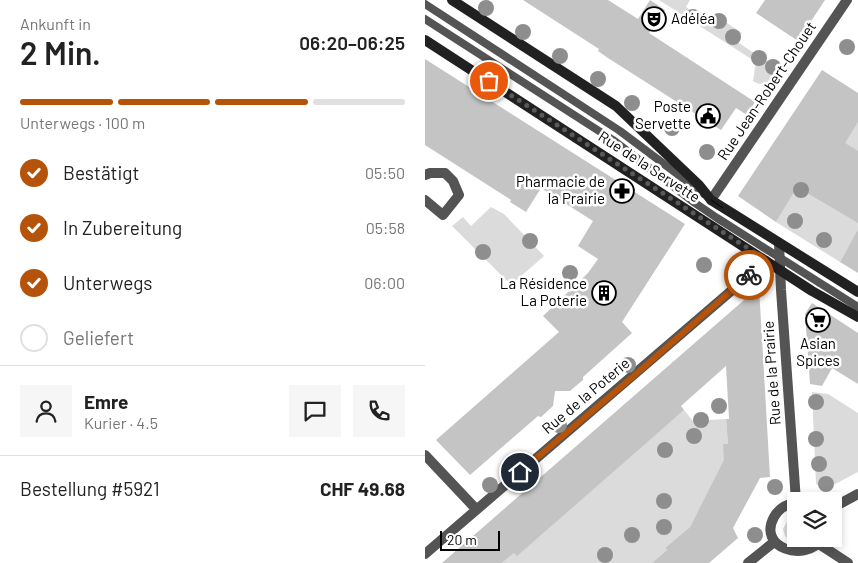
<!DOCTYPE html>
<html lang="de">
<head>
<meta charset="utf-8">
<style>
	:root { --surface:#fff; --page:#f6f6f6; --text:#222; --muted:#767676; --line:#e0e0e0; --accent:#b45309 }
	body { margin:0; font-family:Barlow,sans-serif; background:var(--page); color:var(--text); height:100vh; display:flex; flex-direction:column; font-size:19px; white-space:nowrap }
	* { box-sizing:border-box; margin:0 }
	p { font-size:16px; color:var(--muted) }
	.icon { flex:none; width:28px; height:28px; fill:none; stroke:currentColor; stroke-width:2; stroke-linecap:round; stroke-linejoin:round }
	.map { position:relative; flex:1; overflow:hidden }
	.side { display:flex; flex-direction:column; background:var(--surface); width:425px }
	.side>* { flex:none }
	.controls { position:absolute; left:362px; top:492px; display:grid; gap:10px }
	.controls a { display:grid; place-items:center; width:55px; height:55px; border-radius:0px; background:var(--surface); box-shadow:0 2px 8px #0003; font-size:25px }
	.scale { position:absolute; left:15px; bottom:12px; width:60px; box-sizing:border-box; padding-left:5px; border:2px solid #000; border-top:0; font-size:14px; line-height:18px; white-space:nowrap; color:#000; -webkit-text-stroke:4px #fff; paint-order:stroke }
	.pin { position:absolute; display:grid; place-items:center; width:42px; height:42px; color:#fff; margin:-21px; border:2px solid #fff; border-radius:50%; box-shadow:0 1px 5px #0007 }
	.courier { position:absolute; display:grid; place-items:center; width:50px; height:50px; margin:-25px; border:4px solid #b45309; border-radius:50%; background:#fff; color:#222; box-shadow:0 1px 6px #0007 }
	.summary em { font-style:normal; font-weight:600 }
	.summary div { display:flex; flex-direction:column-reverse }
	.summary { display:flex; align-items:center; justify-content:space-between; height:85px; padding:0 20px }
	h1 { font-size:32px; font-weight:600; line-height:38px }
	.bar { display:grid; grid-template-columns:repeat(4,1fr); gap:8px 5px; align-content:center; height:60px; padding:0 20px }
	.bar i { height:6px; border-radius:4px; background:var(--line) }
	.bar .on { background:var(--accent) }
	.bar p { grid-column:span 4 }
	.line { display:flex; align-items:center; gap:12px; padding:0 20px; border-top:1px solid var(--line) }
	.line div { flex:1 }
	.round { display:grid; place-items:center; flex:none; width:52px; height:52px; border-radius:0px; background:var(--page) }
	ol { padding:0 20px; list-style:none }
	li { display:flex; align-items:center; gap:15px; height:55px }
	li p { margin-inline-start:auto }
	li .icon { padding:5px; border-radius:50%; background:var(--accent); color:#fff; stroke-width:4 }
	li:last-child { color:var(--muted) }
	li i { width:28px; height:28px; border:2px solid var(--line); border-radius:50% }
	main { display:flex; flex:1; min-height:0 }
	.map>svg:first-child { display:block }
	.green { fill:#dbdbdb }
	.building { fill:#c4c4c4 }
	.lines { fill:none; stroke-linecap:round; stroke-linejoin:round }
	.lane { stroke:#545454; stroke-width:8 }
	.street { stroke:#545454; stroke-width:10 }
	.secondary { stroke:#212121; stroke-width:10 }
	.tram { stroke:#000; stroke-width:1 }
	.tree { fill:#8e8e8e }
	.done { stroke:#595959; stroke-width:5; stroke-dasharray:0 9 }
	.route { stroke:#b45309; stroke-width:6 }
	.labels { text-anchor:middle; stroke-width:5; stroke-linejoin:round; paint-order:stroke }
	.poi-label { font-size:15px; fill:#000; stroke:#fff; text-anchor:end }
	.street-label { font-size:15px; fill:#000; stroke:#fff }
</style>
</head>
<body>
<main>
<section class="side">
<div class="summary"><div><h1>2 Min.</h1><p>Ankunft in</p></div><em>06:20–06:25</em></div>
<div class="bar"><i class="on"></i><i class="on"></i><i class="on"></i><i></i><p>Unterwegs · 100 m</p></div>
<ol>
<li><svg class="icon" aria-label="check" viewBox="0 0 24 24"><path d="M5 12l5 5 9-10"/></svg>Bestätigt<p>05:50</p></li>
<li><svg class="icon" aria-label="check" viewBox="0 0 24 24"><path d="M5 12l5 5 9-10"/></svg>In Zubereitung<p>05:58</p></li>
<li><svg class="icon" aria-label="check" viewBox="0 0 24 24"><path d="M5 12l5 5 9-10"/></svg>Unterwegs<p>06:00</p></li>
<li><i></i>Geliefert</li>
</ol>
<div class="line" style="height:90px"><a class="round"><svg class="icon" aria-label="person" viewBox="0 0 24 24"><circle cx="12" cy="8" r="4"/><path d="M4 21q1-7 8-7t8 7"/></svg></a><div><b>Emre</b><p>Kurier · 4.5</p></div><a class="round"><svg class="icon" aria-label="chat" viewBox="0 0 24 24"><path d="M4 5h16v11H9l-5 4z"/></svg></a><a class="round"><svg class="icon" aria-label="phone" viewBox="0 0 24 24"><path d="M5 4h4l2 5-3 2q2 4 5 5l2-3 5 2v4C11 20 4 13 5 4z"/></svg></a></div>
<div class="line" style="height:65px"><div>Bestellung #5921</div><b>CHF 49.68</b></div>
</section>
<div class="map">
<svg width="433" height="563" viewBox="0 0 433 563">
	<rect width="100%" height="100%" fill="#fff"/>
	<g class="green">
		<path d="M234,0H265L261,7L288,26L293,17L317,33L311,41L353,69L345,82L334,84L328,81L331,62Z"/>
		<path d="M433,122V229L415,262L351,222L371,188L366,184Z"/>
		<path d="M66,207L79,214L119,256L86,285L27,226L38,217L46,226Z"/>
		<path d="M387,392L403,394L433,413V472L399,490L391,484Z"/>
		<path d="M259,410L268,421L301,419L303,444H298V448L303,449L304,453L265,527L240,548L242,550L227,563H77Z"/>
		<path d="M371,518V539H380L369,543L360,536L358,529L363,520Z"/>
	</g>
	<g class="building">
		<path d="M98,0H183L213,19L225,0L240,10L224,33L330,102L322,115L311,108L296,130L183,58L173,51L174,49Z"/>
		<path d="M340,0H400L373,41L331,13Z"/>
		<path d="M0,59L260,224L197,322L207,333L158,377V380L145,391H130L128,406L116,417L113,416L45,475L11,440L134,332L118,316L163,273L173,259L153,246L168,221L116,188L101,212L85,202L86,200L0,145Z"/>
		<path d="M397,70L433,93V122L420,143L433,151V223L372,187L351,222L313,196Z"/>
		<path d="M433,229V273L415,262Z"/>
		<path d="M334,287L345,477L335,478L308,528L313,538L284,563H227L242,550L240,548L265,527L299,460L298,444H303L301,419H304L301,366L256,406L259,410L92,556L89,553L77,563H17Z"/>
		<path d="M387,303L433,333V384L407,368L397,386L385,384L380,314Z"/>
	</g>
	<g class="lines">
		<g class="lane">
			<path d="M0,4L195,131L279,194"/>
			<path d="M0,19L188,140L270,203L292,218L433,307"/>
		</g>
		<g class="street">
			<path d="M0,175L5,173H20L28,181L34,195L18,215L0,200"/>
			<path d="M286,200L422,0"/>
			<path d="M354,243L356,290L371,501"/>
			<path d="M0,455L51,509"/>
			<path d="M371,503C362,504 354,508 349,517C332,548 380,563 397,539"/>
			<path d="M409,507L433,494"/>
			<path d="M394,544L423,563"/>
			<path d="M0,554L341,261"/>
			<path d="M323,563L349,542"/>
		</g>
		<g class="secondary">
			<path d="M27,0L191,106L274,185L286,200L433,292"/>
			<path d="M0,40L387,291L433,317"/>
		</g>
		<path class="tram" d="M286,200L298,208"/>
	</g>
	<g class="tree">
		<circle cx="61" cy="8" r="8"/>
		<circle cx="268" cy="17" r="8"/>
		<circle cx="294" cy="21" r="8"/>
		<circle cx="98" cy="32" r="8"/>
		<circle cx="308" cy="37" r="8"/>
		<circle cx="422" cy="47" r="8"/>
		<circle cx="135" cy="56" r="8"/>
		<circle cx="334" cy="58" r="8"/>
		<circle cx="348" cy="67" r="8"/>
		<circle cx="173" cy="79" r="8"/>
		<circle cx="207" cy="103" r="8"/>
		<circle cx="247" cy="128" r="8"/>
		<circle cx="282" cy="152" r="8"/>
		<circle cx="376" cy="190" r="8"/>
		<circle cx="370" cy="221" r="8"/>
		<circle cx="399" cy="240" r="8"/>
		<circle cx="105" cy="241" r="8"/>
		<circle cx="58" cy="252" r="8"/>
		<circle cx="279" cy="265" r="8"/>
		<circle cx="145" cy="273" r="8"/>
		<circle cx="203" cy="365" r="8"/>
		<circle cx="391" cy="402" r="8"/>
		<circle cx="294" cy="406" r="8"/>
		<circle cx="276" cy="420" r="8"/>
		<circle cx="134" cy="425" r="8"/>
		<circle cx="269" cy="436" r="8"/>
		<circle cx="391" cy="439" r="8"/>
		<circle cx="240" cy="450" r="8"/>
		<circle cx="394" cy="464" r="8"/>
		<circle cx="401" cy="484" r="8"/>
		<circle cx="65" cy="485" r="8"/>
		<circle cx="350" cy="487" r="8"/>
		<circle cx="239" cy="501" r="8"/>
		<circle cx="239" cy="527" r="8"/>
		<circle cx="207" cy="535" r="8"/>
		<circle cx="330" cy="535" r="8"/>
		<circle cx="180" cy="555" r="8"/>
	</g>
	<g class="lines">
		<path class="done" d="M64,81L341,260L324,275"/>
		<path class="route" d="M95,472L211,374L324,275"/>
	</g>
	<defs>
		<g id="theatre-ring" transform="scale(1.25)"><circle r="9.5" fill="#fff" stroke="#000" stroke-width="1.5"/><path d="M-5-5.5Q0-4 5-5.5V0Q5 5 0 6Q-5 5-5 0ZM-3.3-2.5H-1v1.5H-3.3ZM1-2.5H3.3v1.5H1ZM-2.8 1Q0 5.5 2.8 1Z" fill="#000"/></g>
		<g id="civic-ring" transform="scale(1.25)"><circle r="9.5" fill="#fff" stroke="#000" stroke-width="1.5"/><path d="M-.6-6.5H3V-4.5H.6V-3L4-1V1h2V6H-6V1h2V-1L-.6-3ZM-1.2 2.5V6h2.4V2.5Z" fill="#000"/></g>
		<g id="pharmacy-ring" transform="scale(1.25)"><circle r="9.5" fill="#fff" stroke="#000" stroke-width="1.5"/><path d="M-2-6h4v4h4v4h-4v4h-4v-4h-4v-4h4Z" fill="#000"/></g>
		<g id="building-ring" transform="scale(1.25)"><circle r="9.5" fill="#fff" stroke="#000" stroke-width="1.5"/><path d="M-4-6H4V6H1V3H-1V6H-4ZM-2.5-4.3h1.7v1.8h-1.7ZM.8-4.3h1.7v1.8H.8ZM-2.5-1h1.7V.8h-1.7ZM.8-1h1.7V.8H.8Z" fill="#000"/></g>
		<g id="supermarket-ring" transform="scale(1.25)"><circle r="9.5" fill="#fff" stroke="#000" stroke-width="1.5"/><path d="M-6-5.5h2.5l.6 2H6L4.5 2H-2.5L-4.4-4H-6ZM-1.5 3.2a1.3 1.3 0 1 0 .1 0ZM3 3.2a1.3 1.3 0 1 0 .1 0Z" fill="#000"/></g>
	</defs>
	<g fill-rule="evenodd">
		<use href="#theatre-ring" x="229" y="19"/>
		<use href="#civic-ring" x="283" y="116"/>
		<use href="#pharmacy-ring" x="197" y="191"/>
		<use href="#building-ring" x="179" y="293"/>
		<use href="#supermarket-ring" x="393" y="320"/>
	</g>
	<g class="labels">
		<g class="poi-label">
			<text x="246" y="24" text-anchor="start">Adéléa</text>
			<text x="266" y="112">Poste<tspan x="266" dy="17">Servette</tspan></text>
			<text x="180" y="187">Pharmacie de<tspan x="180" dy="17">la Prairie</tspan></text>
			<text x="162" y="289">La Résidence<tspan x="162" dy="17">La Poterie</tspan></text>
			<text x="393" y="349" text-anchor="middle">Asian<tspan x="393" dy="17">Spices</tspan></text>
		</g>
		<g class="street-label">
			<text transform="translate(342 91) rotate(-56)" y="5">Rue Jean-Robert-Chouet</text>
			<text transform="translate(224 167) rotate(33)" y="5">Rue de la Servette</text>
			<text transform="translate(347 373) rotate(-94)" y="5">Rue de la Prairie</text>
			<text transform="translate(161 396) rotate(-40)" y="5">Rue de la Poterie</text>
		</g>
	</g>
</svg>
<div class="controls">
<a><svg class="icon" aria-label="layers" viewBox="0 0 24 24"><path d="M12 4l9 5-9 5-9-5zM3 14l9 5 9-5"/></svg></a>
</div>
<div class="scale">20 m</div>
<div class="pin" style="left:64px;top:81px;background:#ea580c"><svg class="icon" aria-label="bag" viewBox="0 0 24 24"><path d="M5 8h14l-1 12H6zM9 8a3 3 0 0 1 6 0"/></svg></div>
<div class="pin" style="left:95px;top:472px;background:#1f2937"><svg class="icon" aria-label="home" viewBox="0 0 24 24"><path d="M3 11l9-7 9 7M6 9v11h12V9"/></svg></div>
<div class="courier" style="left:324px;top:275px"><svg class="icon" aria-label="bike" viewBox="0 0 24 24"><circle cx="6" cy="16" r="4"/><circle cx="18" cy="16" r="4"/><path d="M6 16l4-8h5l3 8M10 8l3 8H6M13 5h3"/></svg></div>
</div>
</main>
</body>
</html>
